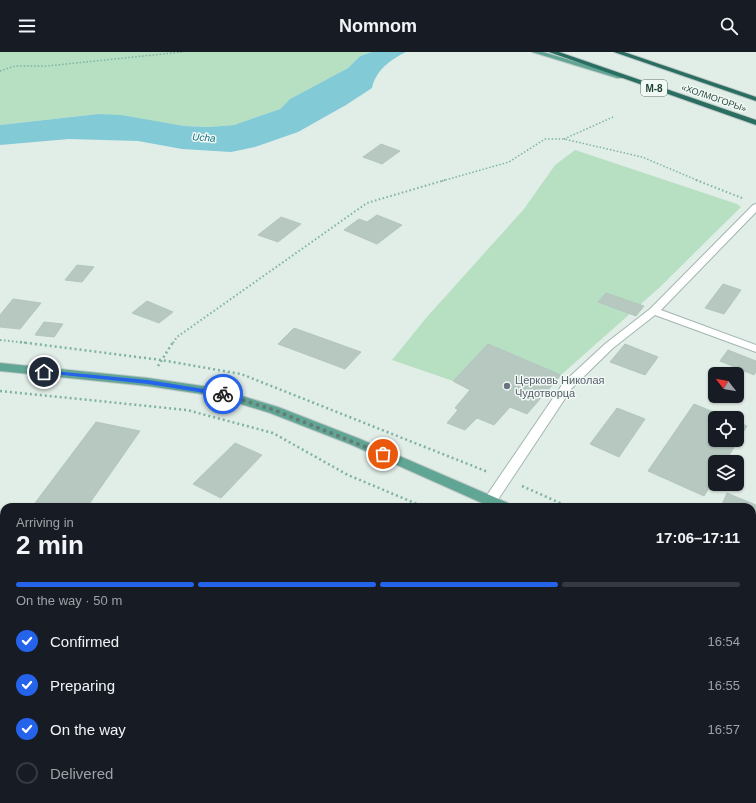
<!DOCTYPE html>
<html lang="en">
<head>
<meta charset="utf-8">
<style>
	:root { --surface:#171b24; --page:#20242c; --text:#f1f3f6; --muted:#9ea1a6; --line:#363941; --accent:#2563eb }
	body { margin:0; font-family:Helvetica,sans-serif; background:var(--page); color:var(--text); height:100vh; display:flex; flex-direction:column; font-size:15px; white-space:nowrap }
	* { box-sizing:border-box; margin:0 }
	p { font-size:13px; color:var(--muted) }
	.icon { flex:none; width:22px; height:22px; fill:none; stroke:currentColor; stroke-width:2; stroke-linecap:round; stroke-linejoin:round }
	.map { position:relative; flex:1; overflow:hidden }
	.panel { position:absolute; left:0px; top:451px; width:756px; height:300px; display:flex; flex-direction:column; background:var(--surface); border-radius:12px 12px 0 0; box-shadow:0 1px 3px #0004 }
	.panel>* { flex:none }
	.needle { width:26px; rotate:301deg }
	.fabs { position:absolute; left:708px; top:315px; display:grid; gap:8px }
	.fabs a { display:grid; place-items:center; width:36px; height:36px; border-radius:6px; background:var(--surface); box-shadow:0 1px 3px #0004; font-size:20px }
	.pin { position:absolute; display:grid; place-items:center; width:34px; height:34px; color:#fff; margin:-17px; border:2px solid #fff; border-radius:50%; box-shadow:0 1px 4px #0007 }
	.courier { position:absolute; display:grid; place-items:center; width:40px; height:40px; margin:-20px; border:3px solid #2563eb; border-radius:50%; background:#fff; color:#222; box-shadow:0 1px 5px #0007 }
	.head em { font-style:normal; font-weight:700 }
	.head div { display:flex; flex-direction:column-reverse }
	.head { display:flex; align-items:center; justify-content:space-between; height:68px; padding:0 16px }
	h1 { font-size:26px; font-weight:700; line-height:30px }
	.bar { display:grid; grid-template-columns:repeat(4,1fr); gap:6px 4px; align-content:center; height:48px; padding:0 16px }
	.bar i { height:5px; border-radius:3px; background:var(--line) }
	.bar .selected { background:var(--accent) }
	.bar p { grid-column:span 4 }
	ol { padding:0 16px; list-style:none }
	li { display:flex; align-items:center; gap:12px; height:44px }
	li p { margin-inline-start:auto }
	li .icon { padding:4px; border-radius:50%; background:var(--accent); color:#fff; stroke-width:4 }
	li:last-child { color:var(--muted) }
	li i { width:22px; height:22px; border:2px solid var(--line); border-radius:50% }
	header { display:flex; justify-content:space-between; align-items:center; height:52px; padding:0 16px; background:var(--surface); font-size:18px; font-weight:700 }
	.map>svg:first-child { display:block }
	.green { fill:#b7e0c3 }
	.water { fill:#83cad7 }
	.building { fill:#b6c8c0; stroke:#b2c7bf }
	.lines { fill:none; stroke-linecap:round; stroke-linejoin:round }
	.minor-casing { stroke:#a3b5af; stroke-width:2 }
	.major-casing { stroke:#c0c9c7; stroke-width:2 }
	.highway-casing { stroke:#c0c9c7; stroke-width:2 }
	.path-far3 { stroke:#7eb3a3; stroke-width:1.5; stroke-dasharray:1.5 2; stroke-linecap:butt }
	.path-far2 { stroke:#7eb3a3; stroke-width:2; stroke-dasharray:1.5 2.5; stroke-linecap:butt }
	.path-far1 { stroke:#7eb3a3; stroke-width:2.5; stroke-dasharray:2 3; stroke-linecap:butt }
	.path { stroke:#7eb3a3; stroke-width:3; stroke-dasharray:2.5 4; stroke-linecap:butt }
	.minor { fill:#fff; fill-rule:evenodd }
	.major { fill:#61a695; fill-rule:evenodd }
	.highway { fill:#296e60; fill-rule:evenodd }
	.route { fill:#2563eb }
	.done { stroke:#637c75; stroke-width:4; stroke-dasharray:0 7.2 }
	.worship-dot { fill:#6b7280; stroke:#f1f9f5; stroke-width:1.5 }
	.labels { text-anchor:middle; stroke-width:3; stroke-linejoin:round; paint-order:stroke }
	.far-street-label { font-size:9px; fill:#1f3f37; stroke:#f1f9f5 }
	.shield { fill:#f1f9f5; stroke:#5e7770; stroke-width:1 }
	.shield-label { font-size:10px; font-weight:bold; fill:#1f3f37 }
	.far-water-label { font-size:10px; font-style:italic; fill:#146e80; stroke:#f1f9f5 }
	.worship-label { font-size:11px; fill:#5b616d; stroke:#f1f9f5; text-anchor:start }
</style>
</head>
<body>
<header><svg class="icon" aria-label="menu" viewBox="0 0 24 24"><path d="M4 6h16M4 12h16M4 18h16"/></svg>Nomnom<svg class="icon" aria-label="search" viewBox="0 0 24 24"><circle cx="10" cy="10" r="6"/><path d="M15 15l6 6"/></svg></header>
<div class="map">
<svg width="756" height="751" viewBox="0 0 756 751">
	<rect width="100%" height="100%" fill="#e1ede7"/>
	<g class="green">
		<path d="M0,0H372L360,4L348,16L290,47L280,57L234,73L209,75L184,74L98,62L0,73Z"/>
		<path d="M575,98L737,152L741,155L659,236L561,323L488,292L453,329L392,308L426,266L524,157L555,113Z"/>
	</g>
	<path class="water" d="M372,0H406C390,8 376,18 372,36L346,53L298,80L255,95L231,100L182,97L138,89L69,87L0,93V73L98,62L121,63L184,74L209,75L234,73L280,57L290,47L348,16L360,4Z"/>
	<g class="building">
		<path d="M381,92L400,99L382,112L363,105Z"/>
		<path d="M377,163L402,173L377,192L344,178L359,167L367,170Z"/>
		<path d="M281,165L301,172L278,190L258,183Z"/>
		<path d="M77,213L94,215L82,230L65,228Z"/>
		<path d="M723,232L741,238L724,262L705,256Z"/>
		<path d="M606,241L644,254L636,264L598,250Z"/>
		<path d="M13,247L41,251L20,277L0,275V263Z"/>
		<path d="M147,249L173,260L159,271L132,261Z"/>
		<path d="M44,270L63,272L54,285L35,283Z"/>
		<path d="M294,276L361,300L345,317L278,292Z"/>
		<path d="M488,292L561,323L527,362L510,355L494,373L477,366L465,378L447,371L458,358L455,356L470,338L453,329Z"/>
		<path d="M625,292L658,305L645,323L610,310Z"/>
		<path d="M728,298L756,309V320L754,323L720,309Z"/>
		<path d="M694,352L728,366H715V388H737V370L747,374L725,410H715V426L704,444L648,419Z"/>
		<path d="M617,356L645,367L619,405L590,392Z"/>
		<path d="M96,370L140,379L87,455H32Z"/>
		<path d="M235,391L262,403L221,446L193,432Z"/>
		<path d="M727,441L756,453V495L752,493V455H721Z"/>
		<path d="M4,719V747H19L15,751H0V723Z"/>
	</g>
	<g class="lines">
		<g class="minor-casing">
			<path id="minor" d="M756,152V160L661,258L756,293V300L655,263L613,296L572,336L495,452L490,454L485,452L483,449L485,446L564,330L605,292L650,257L753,153Z"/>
		</g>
		<g class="major-casing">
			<g id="major">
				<path d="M532,0H543L624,24L623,26H617Z"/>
				<path d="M0,311L148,326L216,336L278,355L360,387L508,451L510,455H491L352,393L270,361L215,344L148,334L0,319Z"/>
				<path d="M752,559L756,560V573L752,572Z"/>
			</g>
		</g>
		<g class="highway-casing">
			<g id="highway">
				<path d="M549,0H559L756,68V73Z"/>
				<path d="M614,0H624L756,45V49Z"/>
			</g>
		</g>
		<g class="path-far3">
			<path d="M0,19L15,14H47L182,0"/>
			<path d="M564,87L613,65"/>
			<path d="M442,129L509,110L545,87H564L642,105L699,129"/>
		</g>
		<g class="path-far2">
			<path d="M696,128L742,146"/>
			<path d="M0,288L28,291"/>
			<path d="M173,291L177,285L367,151L445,128"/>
		</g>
		<g class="path-far1">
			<path d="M20,290L161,308L241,322L488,420"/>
			<path d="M158,314L173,290"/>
			<path d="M0,339L187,358L273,381L348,423L424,455"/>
			<path d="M522,434L569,455"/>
		</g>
		<g class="path">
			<path d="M752,536L756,538"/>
			<path d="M752,608L756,610"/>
		</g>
		<use href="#minor" class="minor"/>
		<use href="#major" class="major"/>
		<use href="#highway" class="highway"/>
	</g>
	<path class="route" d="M42,318L148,328L223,340L226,342L223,344L148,332L44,321L41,320Z"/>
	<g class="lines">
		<path class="done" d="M223,342L274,358L383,402"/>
	</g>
	<circle class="worship-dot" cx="507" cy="334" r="4"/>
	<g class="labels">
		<g class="far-street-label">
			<text transform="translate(714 46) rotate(19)" y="3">«ХОЛМОГОРЫ»</text>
		</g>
		<rect class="shield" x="641" y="28" width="26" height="16" rx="3"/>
		<g class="shield-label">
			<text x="654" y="40">М-8</text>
		</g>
		<g class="far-water-label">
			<text transform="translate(204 85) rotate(4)" y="4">Ucha</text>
		</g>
		<g class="worship-label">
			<text x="515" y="332">Церковь Николая<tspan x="515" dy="13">Чудотворца</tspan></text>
		</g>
	</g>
</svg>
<div class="fabs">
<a><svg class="needle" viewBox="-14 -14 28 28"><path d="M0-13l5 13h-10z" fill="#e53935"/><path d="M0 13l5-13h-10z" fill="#9ea1a6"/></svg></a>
<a><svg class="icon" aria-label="locate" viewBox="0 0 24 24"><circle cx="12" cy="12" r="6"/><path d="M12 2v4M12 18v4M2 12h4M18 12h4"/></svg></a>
<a><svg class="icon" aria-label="layers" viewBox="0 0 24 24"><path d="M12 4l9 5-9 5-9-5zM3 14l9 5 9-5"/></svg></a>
</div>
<div class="pin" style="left:383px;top:402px;background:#ea580c"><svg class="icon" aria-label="bag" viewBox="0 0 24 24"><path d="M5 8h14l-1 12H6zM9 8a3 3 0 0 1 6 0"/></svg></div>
<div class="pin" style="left:44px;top:320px;background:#1f2937"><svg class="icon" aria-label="home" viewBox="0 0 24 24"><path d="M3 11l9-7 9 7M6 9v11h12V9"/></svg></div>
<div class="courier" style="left:223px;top:342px"><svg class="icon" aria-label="bike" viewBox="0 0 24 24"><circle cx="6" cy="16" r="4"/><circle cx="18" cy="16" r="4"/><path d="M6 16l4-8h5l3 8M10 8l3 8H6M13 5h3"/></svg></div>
<section class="panel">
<div class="head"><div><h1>2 min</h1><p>Arriving in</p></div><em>17:06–17:11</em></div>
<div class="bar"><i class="selected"></i><i class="selected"></i><i class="selected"></i><i></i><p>On the way · 50 m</p></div>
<ol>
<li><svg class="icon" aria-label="check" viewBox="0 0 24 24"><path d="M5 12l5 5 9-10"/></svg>Confirmed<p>16:54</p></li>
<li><svg class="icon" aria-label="check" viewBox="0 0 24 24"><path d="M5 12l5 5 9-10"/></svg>Preparing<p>16:55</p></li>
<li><svg class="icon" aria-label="check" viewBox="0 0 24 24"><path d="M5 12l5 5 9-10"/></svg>On the way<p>16:57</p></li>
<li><i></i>Delivered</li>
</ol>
</section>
</div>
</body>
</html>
